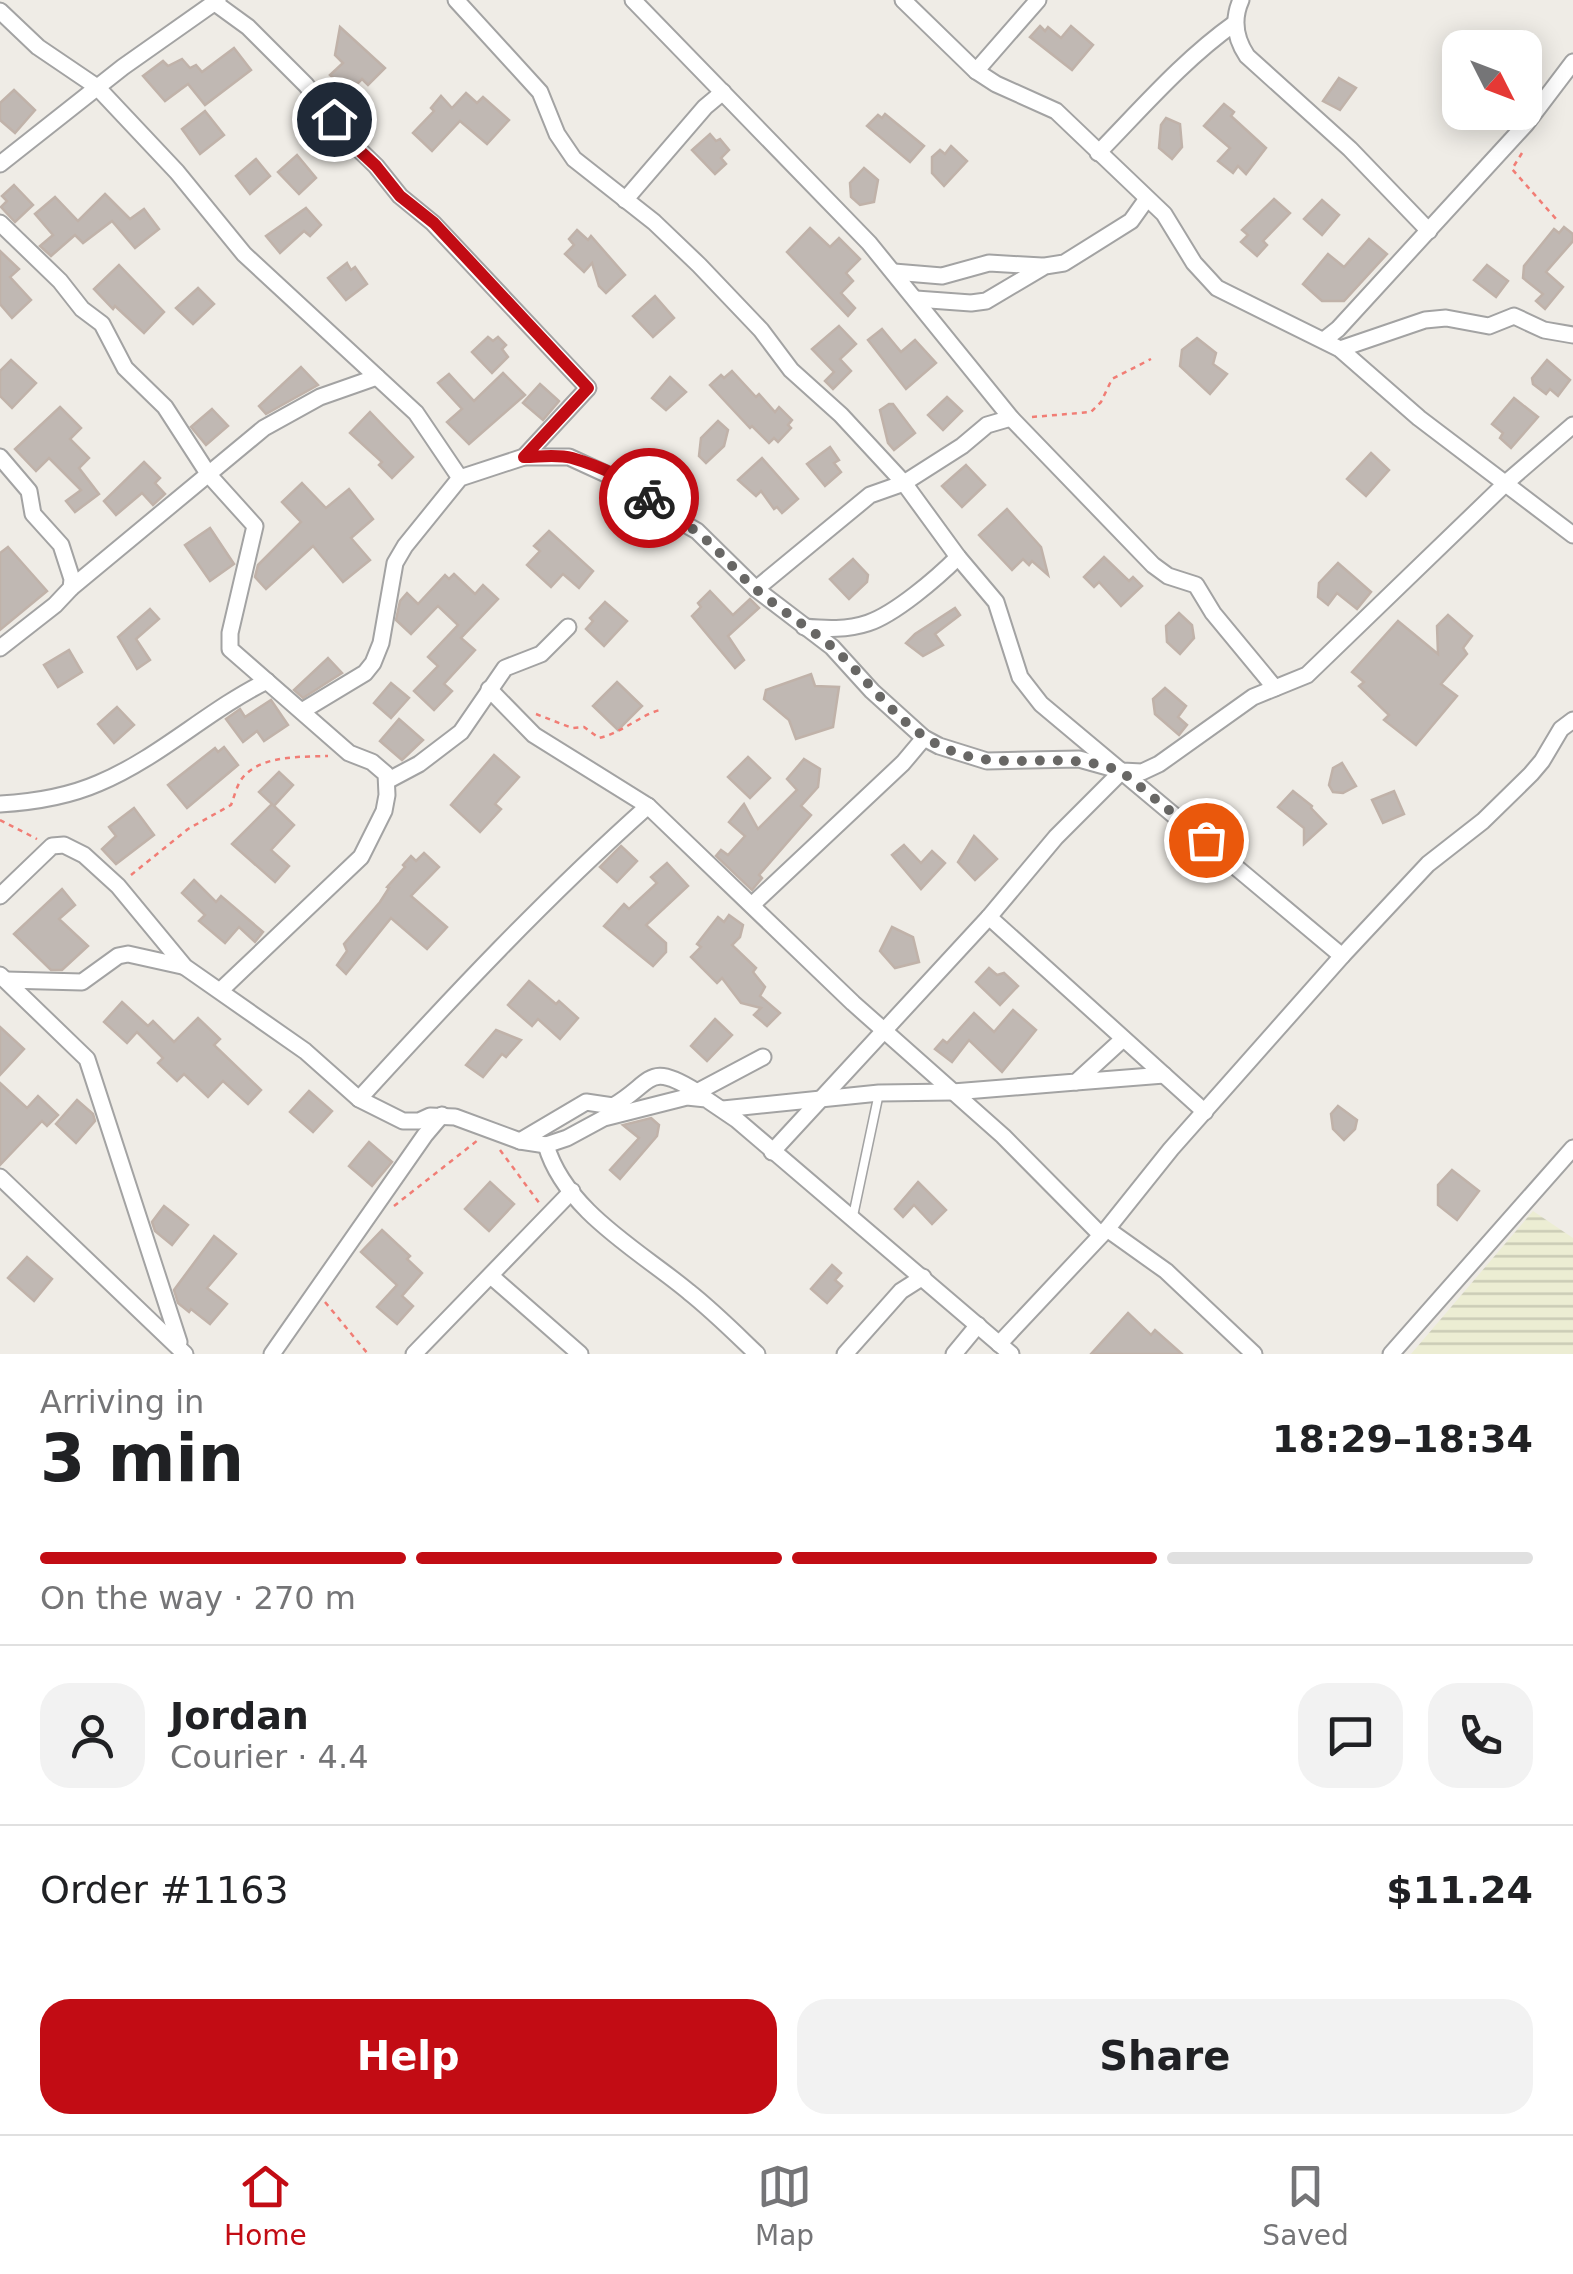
<!DOCTYPE html>
<html lang="en">
<head>
<meta charset="utf-8">
<style>
	:root { --surface:#fff; --page:#f2f2f2; --text:#202124; --muted:#757577; --line:#e0e0e0; --accent:#c20c14 }
	body { margin:0; font-family:"DejaVu Sans",sans-serif; background:var(--page); color:var(--text); height:100vh; display:flex; flex-direction:column; font-size:38px; white-space:nowrap }
	* { box-sizing:border-box; margin:0 }
	p { font-size:32px; color:var(--muted) }
	.icon { flex:none; width:55px; height:55px; fill:none; stroke:currentColor; stroke-width:2; stroke-linecap:round; stroke-linejoin:round }
	.map { position:relative; height:1354px; overflow:hidden }
	.panel { display:flex; flex-direction:column; background:var(--surface); flex:1 }
	.panel>* { flex:none }
	.needle { width:65px; rotate:132deg }
	.fabs { position:absolute; left:1442px; top:30px; display:grid; gap:20px }
	.fabs a { display:grid; place-items:center; width:100px; height:100px; border-radius:20px; background:var(--surface); box-shadow:0 5px 25px #0003; font-size:50px }
	.pin { position:absolute; display:grid; place-items:center; width:85px; height:85px; color:#fff; margin:-42px; border:5px solid #fff; border-radius:50%; box-shadow:0 2px 10px #0007 }
	.courier { position:absolute; display:grid; place-items:center; width:100px; height:100px; margin:-50px; border:8px solid #c20c14; border-radius:50%; background:#fff; color:#222; box-shadow:0 2px 12px #0007 }
	.head em { font-style:normal; font-weight:700 }
	.head div { display:flex; flex-direction:column-reverse }
	.head { display:flex; align-items:center; justify-content:space-between; height:170px; padding:0 40px }
	h1 { font-size:65px; font-weight:700; line-height:75px }
	.bar { display:grid; grid-template-columns:repeat(4,1fr); gap:15px 10px; align-content:center; height:120px; padding:0 40px }
	.bar i { height:12px; border-radius:8px; background:var(--line) }
	.bar .active { background:var(--accent) }
	.bar p { grid-column:span 4 }
	.line { display:flex; align-items:center; gap:25px; padding:0 40px; border-top:2px solid var(--line) }
	.line div { flex:1 }
	.round { display:grid; place-items:center; flex:none; width:105px; height:105px; border-radius:30px; background:var(--page) }
	.cta { display:flex; gap:20px; margin-top:auto; padding:20px 40px }
	.cta a { flex:1; height:115px; border-radius:30px; background:var(--accent); color:#fff; font-size:40px; font-weight:700; line-height:115px; text-align:center }
	.cta a+a { background:var(--page); color:var(--text) }
	.tabs { display:flex; justify-content:space-around; align-items:center; height:140px; border-top:2px solid var(--line); background:var(--surface); font-size:28px; color:var(--muted) }
	.tabs a { display:grid; justify-items:center; gap:5px }
	.tabs .active { color:var(--accent) }
	.map>svg:first-child { display:block }
	.farmland { fill:url(#farmland-rules) }
	.building { fill:#c0b8b3; stroke:#c0b2a9; stroke-width:2.5 }
	.lines { fill:none; stroke-linecap:round; stroke-linejoin:round }
	.lane-casing { stroke:#a3a3a3; stroke-width:11 }
	.street-casing { stroke:#a3a3a3; stroke-width:19 }
	.path { stroke:#f17d75; stroke-width:2.5; stroke-dasharray:5 5; stroke-linecap:butt }
	.lane { stroke:#fff; stroke-width:8 }
	.street { stroke:#fff; stroke-width:15 }
	.done { stroke:#686765; stroke-width:10; stroke-dasharray:0 18 }
	.route { stroke:#c20c14; stroke-width:12 }
</style>
</head>
<body>
<div class="map">
<svg width="1573" height="1354" viewBox="0 0 1573 1354">
	<defs>
		<pattern id="farmland-rules" width="6" height="5" patternUnits="userSpaceOnUse" patternTransform="scale(2.5)"><rect width="6" height="5" fill="#ecedd3"/><path d="M0 2.5h6" fill="none" stroke="#cacbb5"/></pattern>
	</defs>
	<rect width="100%" height="100%" fill="#efece6"/>
	<path class="farmland" d="M1533,1211L1573,1238V1354H1411Z"/>
	<g class="building">
		<path d="M1040,26L1045,31L1048,27L1061,38L1071,26L1093,45L1072,70L1030,37Z"/>
		<path d="M340,27L385,68L368,85L362,79L349,92L330,75L343,63L335,55Z"/>
		<path d="M234,48L251,70L205,105L188,84L165,101L143,76L163,61L168,66L182,59L190,68L196,65L202,72Z"/>
		<path d="M1339,78L1356,88L1340,110L1323,101Z"/>
		<path d="M14,90L35,110L15,133L0,120V103Z"/>
		<path d="M466,93L477,103L483,97L509,120L487,144L460,121L432,151L413,133L434,111L431,108L441,96L452,108Z"/>
		<path d="M1224,104L1234,112L1231,116L1266,148L1246,174L1238,166L1233,173L1218,161L1230,148L1204,126Z"/>
		<path d="M205,111L224,135L200,154L182,129Z"/>
		<path d="M885,114L924,146L910,162L867,126L878,115L882,118Z"/>
		<path d="M1166,118L1180,124L1182,147L1172,159L1159,148L1161,125Z"/>
		<path d="M710,134L716,141L720,139L729,150L721,158L726,164L715,174L692,150Z"/>
		<path d="M951,146L967,161L944,186L932,173V157L940,150L945,154Z"/>
		<path d="M297,155L316,178L299,194L278,172Z"/>
		<path d="M256,159L270,176L250,194L236,176Z"/>
		<path d="M864,168L878,180L874,202L860,205L851,197L850,183Z"/>
		<path d="M14,185L33,205L15,222L1,207L7,201L2,196Z"/>
		<path d="M105,194L130,219L144,209L159,229L135,248L112,221L83,243L75,235L51,256L40,246L53,235L35,214L55,197L78,221Z"/>
		<path d="M1274,199L1290,213L1263,241L1267,245L1257,256L1241,242L1248,235L1242,230Z"/>
		<path d="M1322,200L1339,215L1322,235L1304,219Z"/>
		<path d="M306,208L321,225L310,236L304,231L280,253L266,236Z"/>
		<path d="M1564,227L1573,234V241L1546,272L1563,287L1545,309L1536,301L1543,294L1523,278L1524,266L1554,229L1559,233Z"/>
		<path d="M810,228L830,247L839,238L860,259L846,273L853,281L841,293L855,308L848,316L787,252Z"/>
		<path d="M577,230L588,240L591,236L625,275L606,293L599,286L592,263L584,272L565,254L574,245L569,239Z"/>
		<path d="M1369,239L1387,254L1344,301H1322L1303,284L1328,254L1344,267Z"/>
		<path d="M0,251L19,269L10,277L31,300L12,318L0,304Z"/>
		<path d="M347,263L351,270L355,267L367,284L346,300L328,278Z"/>
		<path d="M119,265L164,312L144,333L115,306L113,309L94,289Z"/>
		<path d="M1487,265L1508,281L1496,297L1474,280Z"/>
		<path d="M198,288L214,304L193,324L176,308Z"/>
		<path d="M655,296L674,318L653,337L633,316Z"/>
		<path d="M839,326L856,344L840,359L851,371L833,389L825,381L834,372L812,349Z"/>
		<path d="M882,329L901,352L915,340L936,363L906,389L868,340Z"/>
		<path d="M488,337L493,341L498,337L506,345L502,349L508,357L492,373L472,352Z"/>
		<path d="M1197,338L1216,353L1213,364L1227,374L1210,394L1180,366L1182,350Z"/>
		<path d="M11,360L36,383L12,408L0,396V371Z"/>
		<path d="M1547,360L1570,380L1558,396L1550,389L1546,394L1533,384L1532,378Z"/>
		<path d="M301,367L318,385L266,414L259,406Z"/>
		<path d="M732,371L756,397L759,394L775,412L779,407L792,420L788,425L791,428L778,442L774,438L769,443L752,426L750,428L710,385L721,375L724,378Z"/>
		<path d="M503,373L525,395L469,444L447,422L462,409L438,383L449,374L474,401Z"/>
		<path d="M670,377L686,392L666,410L652,398Z"/>
		<path d="M540,384L559,401L543,420L523,403Z"/>
		<path d="M947,397L962,411L943,430L928,415Z"/>
		<path d="M1514,398L1538,417L1511,448L1500,438L1503,433L1492,424Z"/>
		<path d="M889,404H893L915,433L894,450L888,443L880,410Z"/>
		<path d="M60,407L81,428L70,439L89,458L79,468L99,494L75,512L66,501L81,490L49,458L36,471L15,449Z"/>
		<path d="M212,409L228,426L206,445L191,427Z"/>
		<path d="M370,412L413,457L392,478L379,465L382,462L350,433Z"/>
		<path d="M718,421L728,430L724,446L706,463L699,456L701,438Z"/>
		<path d="M830,447L839,460L834,463L841,472L825,486L807,464Z"/>
		<path d="M1371,453L1389,470L1366,496L1347,479Z"/>
		<path d="M762,458L798,499L782,513L777,507L774,509L761,491L756,496L738,480Z"/>
		<path d="M144,462L160,478L155,483L165,494L153,505L142,493L116,515L104,501Z"/>
		<path d="M966,465L985,485L962,507L942,486Z"/>
		<path d="M302,483L326,508L349,489L373,519L351,538L370,560L343,582L313,546L266,589L255,577L258,565L301,522L282,502Z"/>
		<path d="M1007,509L1041,547L1048,575L1032,561L1029,565L1023,559L1012,570L979,535Z"/>
		<path d="M210,528L234,564L210,581L185,545Z"/>
		<path d="M549,531L593,571L579,588L563,574L551,587L527,565L540,551L534,546Z"/>
		<path d="M8,547L47,591L0,630V553Z"/>
		<path d="M1104,557L1129,581L1133,577L1142,586L1121,606L1099,582L1094,587L1084,577Z"/>
		<path d="M853,559L868,575L867,582L849,599L830,579Z"/>
		<path d="M1338,563L1371,592L1357,609L1337,593L1328,605L1318,597L1319,583Z"/>
		<path d="M454,574L475,594L483,585L498,599L461,638L475,650L444,684L452,691L434,710L414,691L438,666L428,657L458,625L438,606L411,634L396,620L400,601L407,593L418,604L445,575L449,579Z"/>
		<path d="M710,591L733,615L750,599L759,608L728,636L744,660L735,668L692,616L701,607L698,603Z"/>
		<path d="M605,602L627,621L604,646L586,629L593,621L590,618Z"/>
		<path d="M955,608L960,615L935,634L943,645L923,656L906,643L915,634Z"/>
		<path d="M150,609L159,619L136,639L150,660L137,669L118,637Z"/>
		<path d="M1179,613L1192,625L1194,638L1180,654L1167,642L1166,626Z"/>
		<path d="M1448,615L1472,636L1463,648L1467,654L1441,684L1457,696L1416,745L1384,720L1389,715L1359,686L1364,682L1352,672L1398,621L1438,654L1437,626Z"/>
		<path d="M69,650L82,672L58,687L44,665Z"/>
		<path d="M328,658L342,673L303,698L294,690Z"/>
		<path d="M811,674L815,686L839,687L833,727L796,739L789,720L764,699L766,690Z"/>
		<path d="M617,682L642,706L618,730L593,706Z"/>
		<path d="M391,683L409,698L391,718L374,703Z"/>
		<path d="M1165,688L1186,706L1178,717L1187,725L1179,735L1155,714L1153,699Z"/>
		<path d="M271,700L288,725L264,741L257,731L243,742L226,719L240,709L245,717Z"/>
		<path d="M117,707L134,725L114,743L98,724Z"/>
		<path d="M399,719L423,740L402,760L380,741Z"/>
		<path d="M224,747L238,765L187,808L168,785L215,748L218,752Z"/>
		<path d="M494,755L519,777L495,804L501,809L480,832L451,805Z"/>
		<path d="M748,757L770,778L750,798L728,777Z"/>
		<path d="M804,759L820,769L818,787L801,806L811,815L759,875L762,878L752,890L716,856L721,850L728,855L745,836L729,822L744,804L758,829L797,790L787,779Z"/>
		<path d="M1342,763L1356,786L1343,793L1333,792L1329,785L1333,768Z"/>
		<path d="M279,772L293,785L274,806L294,825L271,850L289,866L275,882L232,844L272,804L259,792Z"/>
		<path d="M1293,791L1312,806L1311,808L1326,824L1304,844V828L1278,807Z"/>
		<path d="M1394,791L1404,814L1383,823L1372,800Z"/>
		<path d="M134,808L154,835L116,864L102,849L116,836L109,827Z"/>
		<path d="M974,836L997,859L975,880L958,862Z"/>
		<path d="M904,845L921,863L932,851L945,863L921,889L892,855Z"/>
		<path d="M621,846L637,861L617,882L600,867Z"/>
		<path d="M424,853L439,867L411,896L447,927L427,949L391,918L346,974L337,965L347,951L344,944L380,902L389,888L387,887L405,867L403,865L411,856L416,861Z"/>
		<path d="M667,863L688,886L646,925L666,943V952L653,966L604,926L624,904L629,909L657,883L651,877Z"/>
		<path d="M194,880L216,902L221,896L263,932L255,942L239,927L225,943L199,921L205,915L182,893Z"/>
		<path d="M62,889L75,905L59,919L88,946L62,970H51L14,934Z"/>
		<path d="M729,915L743,925L740,937L732,945L756,968L753,972L765,987L760,996L780,1013L767,1026L754,1015L761,1008L741,1003L722,978L717,983L691,957L701,947L697,944L718,917L724,922Z"/>
		<path d="M892,927L913,937L919,962L895,968L880,951Z"/>
		<path d="M989,968L997,975L1004,973L1018,986L1000,1005L976,982Z"/>
		<path d="M529,981L556,1004L559,1001L578,1018L560,1039L538,1019L532,1026L508,1005Z"/>
		<path d="M122,1002L148,1026L153,1021L174,1042L198,1018L220,1039L214,1045L261,1090L248,1104L223,1081L208,1097L184,1074L177,1081L158,1063L163,1058L137,1032L127,1043L104,1022Z"/>
		<path d="M1013,1010L1036,1030L1002,1072L969,1040L952,1062L935,1049L943,1040L947,1043L974,1013L994,1032Z"/>
		<path d="M715,1019L732,1035L707,1061L691,1046Z"/>
		<path d="M0,1027L24,1049L0,1075Z"/>
		<path d="M496,1030L521,1040L506,1057L502,1054L483,1077L466,1065Z"/>
		<path d="M0,1083L27,1108L38,1096L58,1115L47,1126L42,1121L0,1165Z"/>
		<path d="M309,1091L332,1111L313,1132L290,1112Z"/>
		<path d="M77,1100L93,1114L95,1121L76,1143L56,1124Z"/>
		<path d="M1338,1106L1357,1120L1355,1129L1344,1140L1333,1129L1331,1114Z"/>
		<path d="M651,1118L659,1125L657,1136L620,1179L610,1170L639,1138L623,1125Z"/>
		<path d="M369,1142L392,1162L372,1186L349,1166Z"/>
		<path d="M1452,1170L1479,1191L1457,1220L1438,1205V1185Z"/>
		<path d="M490,1182L514,1204L489,1231L465,1209Z"/>
		<path d="M918,1182L946,1210L932,1224L914,1205L903,1217L895,1209Z"/>
		<path d="M164,1206L188,1225L172,1245L155,1231L152,1222Z"/>
		<path d="M382,1230L410,1256L407,1259L422,1273L402,1296L413,1306L397,1324L377,1307L397,1285L361,1252Z"/>
		<path d="M214,1236L236,1254L207,1288L227,1304L210,1324L191,1309L189,1312L178,1303L174,1290Z"/>
		<path d="M27,1257L52,1279L34,1301L8,1278Z"/>
		<path d="M832,1265L841,1273L835,1280L842,1286L827,1303L811,1289Z"/>
		<path d="M1128,1313L1151,1335L1155,1330L1182,1354H1091Z"/>
	</g>
	<g class="lines">
		<g class="lane-casing">
			<path id="lane" d="M853,1216L879,1093"/>
		</g>
		<g class="street-casing">
			<g id="street">
				<path d="M456,0L540,92L557,134L574,159L654,222L699,265L761,330L791,370L841,415L904,483L958,557L996,602L1020,677L1041,704L1342,956"/>
				<path d="M633,0L869,243L1011,418L1153,565L1168,576L1196,585L1213,613L1275,688"/>
				<path d="M903,0L976,71L996,84L1056,111L1164,214L1194,263L1217,288L1340,349L1419,418L1573,535"/>
				<path d="M1241,0C1232,20 1235,38 1247,56L1350,149L1429,231"/>
				<path d="M215,3L248,27L306,85L347,138L376,166L400,196L433,223L588,388L524,457"/>
				<path d="M0,11L38,47L97,87L177,172L244,254L416,413L460,478"/>
				<path d="M976,71L1038,0"/>
				<path d="M1098,153C1142,108 1183,60 1235,23"/>
				<path d="M0,164L123,67L218,0"/>
				<path d="M625,200L705,107L723,92"/>
				<path d="M0,223L60,281L82,309L102,324L125,368L165,407L209,475L255,526L230,633V649L349,753L372,762L386,774L387,795L384,811L361,857L221,990"/>
				<path d="M894,272L942,276L989,263L1042,266"/>
				<path d="M916,299L971,303L986,301L1045,266L1064,263L1131,221L1146,200"/>
				<path d="M1324,340L1338,329L1526,124L1573,62"/>
				<path d="M1340,349L1425,320L1446,318L1489,326L1514,316L1544,330L1573,335"/>
				<path d="M0,457L29,491L33,514L61,545L72,579L71,588L55,605L0,648"/>
				<path d="M71,588L264,428L320,397L377,377"/>
				<path d="M756,589L870,495L904,483L962,446L987,425L1011,418"/>
				<path d="M804,627C826,629 847,630 868,623C895,614 937,578 958,557"/>
				<path d="M489,689L534,735L648,806L853,1003L1003,1136L1101,1235"/>
				<path d="M302,711L365,673L373,663L381,643L395,563L405,546L460,478L524,457H569L643,491L660,510L697,531L756,589L832,647L872,691L924,738L939,746L987,761L1079,759L1122,771L1142,772L1159,764L1253,697L1307,675L1507,482L1573,425"/>
				<path d="M387,781L419,764L461,732L505,668L541,654L568,627"/>
				<path d="M0,804C35,802 67,797 99,783C159,758 208,710 267,681"/>
				<path d="M0,896L52,846L64,845L84,855L118,886L185,967L305,1051L359,1099L403,1121H419L430,1116L455,1117L520,1141L546,1145L567,1138L604,1118L687,1097L706,1099L737,1120L1011,1354"/>
				<path d="M753,904L903,763L924,738"/>
				<path d="M989,917L1205,1112"/>
				<path d="M0,975L87,1059L179,1342"/>
				<path d="M6,980L82,982L118,956L128,954L182,966"/>
				<path d="M1076,1082L1164,1075"/>
				<path d="M359,1099C452,997 545,898 648,806"/>
				<path d="M723,1109L879,1093L953,1092L1076,1082L1123,1039"/>
				<path d="M520,1141L586,1102L613,1106C653,1083 647,1060 697,1092L763,1057"/>
				<path d="M546,1145C565,1211 640,1251 689,1292C713,1311 735,1333 757,1354"/>
				<path d="M772,1152L989,917L1056,837L1122,771"/>
				<path d="M0,1177L185,1354"/>
				<path d="M1107,1229L1166,1271L1254,1354"/>
				<path d="M491,1276L580,1354"/>
				<path d="M999,1344L1107,1229L1171,1149L1342,956L1428,864L1483,821L1531,774L1542,761L1561,729L1573,720"/>
				<path d="M272,1354L425,1135L442,1115"/>
				<path d="M414,1354L572,1191"/>
				<path d="M845,1354L901,1291L923,1277"/>
				<path d="M954,1354L978,1325"/>
				<path d="M1391,1354L1573,1148"/>
			</g>
		</g>
		<g class="path">
			<path d="M1522,153L1512,169L1557,220"/>
			<path d="M1032,417L1091,412L1101,402L1112,379L1151,359"/>
			<path d="M536,714L572,728L584,727L599,738C624,732 640,715 660,710"/>
			<path d="M0,820L37,839"/>
			<path d="M131,875L188,829L231,805C235,795 237,782 246,774C266,755 302,757 328,756"/>
			<path d="M500,1150L540,1204"/>
			<path d="M394,1206L478,1140"/>
			<path d="M325,1302L368,1354"/>
		</g>
		<use href="#lane" class="lane"/>
		<use href="#street" class="street"/>
	</g>
	<g class="lines">
		<path class="done" d="M649,498C663,515 682,520 698,533C720,550 737,574 758,591C782,611 808,627 831,646C873,683 903,735 957,753C1012,772 1066,748 1122,772L1206,840"/>
		<path class="route" d="M334,119L346,138L376,166L400,196L434,223L588,388L524,457C539,457 557,454 572,458C596,465 633,480 649,498"/>
	</g>
</svg>
<div class="fabs">
<a><svg class="needle" viewBox="-14 -14 28 28"><path d="M0-13l5 13h-10z" fill="#e53935"/><path d="M0 13l5-13h-10z" fill="#757577"/></svg></a>
</div>
<div class="pin" style="left:1206px;top:840px;background:#ea580c"><svg class="icon" aria-label="bag" viewBox="0 0 24 24"><path d="M5 8h14l-1 12H6zM9 8a3 3 0 0 1 6 0"/></svg></div>
<div class="pin" style="left:334px;top:119px;background:#1f2937"><svg class="icon" aria-label="home" viewBox="0 0 24 24"><path d="M3 11l9-7 9 7M6 9v11h12V9"/></svg></div>
<div class="courier" style="left:649px;top:498px"><svg class="icon" aria-label="bike" viewBox="0 0 24 24"><circle cx="6" cy="16" r="4"/><circle cx="18" cy="16" r="4"/><path d="M6 16l4-8h5l3 8M10 8l3 8H6M13 5h3"/></svg></div>
</div>
<section class="panel">
<div class="head"><div><h1>3 min</h1><p>Arriving in</p></div><em>18:29–18:34</em></div>
<div class="bar"><i class="active"></i><i class="active"></i><i class="active"></i><i></i><p>On the way · 270 m</p></div>
<div class="line" style="height:180px"><a class="round"><svg class="icon" aria-label="person" viewBox="0 0 24 24"><circle cx="12" cy="8" r="4"/><path d="M4 21q1-7 8-7t8 7"/></svg></a><div><b>Jordan</b><p>Courier · 4.4</p></div><a class="round"><svg class="icon" aria-label="chat" viewBox="0 0 24 24"><path d="M4 5h16v11H9l-5 4z"/></svg></a><a class="round"><svg class="icon" aria-label="phone" viewBox="0 0 24 24"><path d="M5 4h4l2 5-3 2q2 4 5 5l2-3 5 2v4C11 20 4 13 5 4z"/></svg></a></div>
<div class="line" style="height:130px"><div>Order #1163</div><b>$11.24</b></div>
<div class="cta"><a>Help</a><a>Share</a></div>
</section>
<nav class="tabs">
<a class="active"><svg class="icon" aria-label="home" viewBox="0 0 24 24"><path d="M3 11l9-7 9 7M6 9v11h12V9"/></svg>Home</a>
<a><svg class="icon" aria-label="map" viewBox="0 0 24 24"><path d="M3 6l6-2 6 2 6-2v14l-6 2-6-2-6 2zM9 4v14M15 6v14"/></svg>Map</a>
<a><svg class="icon" aria-label="saved" viewBox="0 0 24 24"><path d="M7 4h10v16l-5-4-5 4z"/></svg>Saved</a>
</nav>
</body>
</html>
